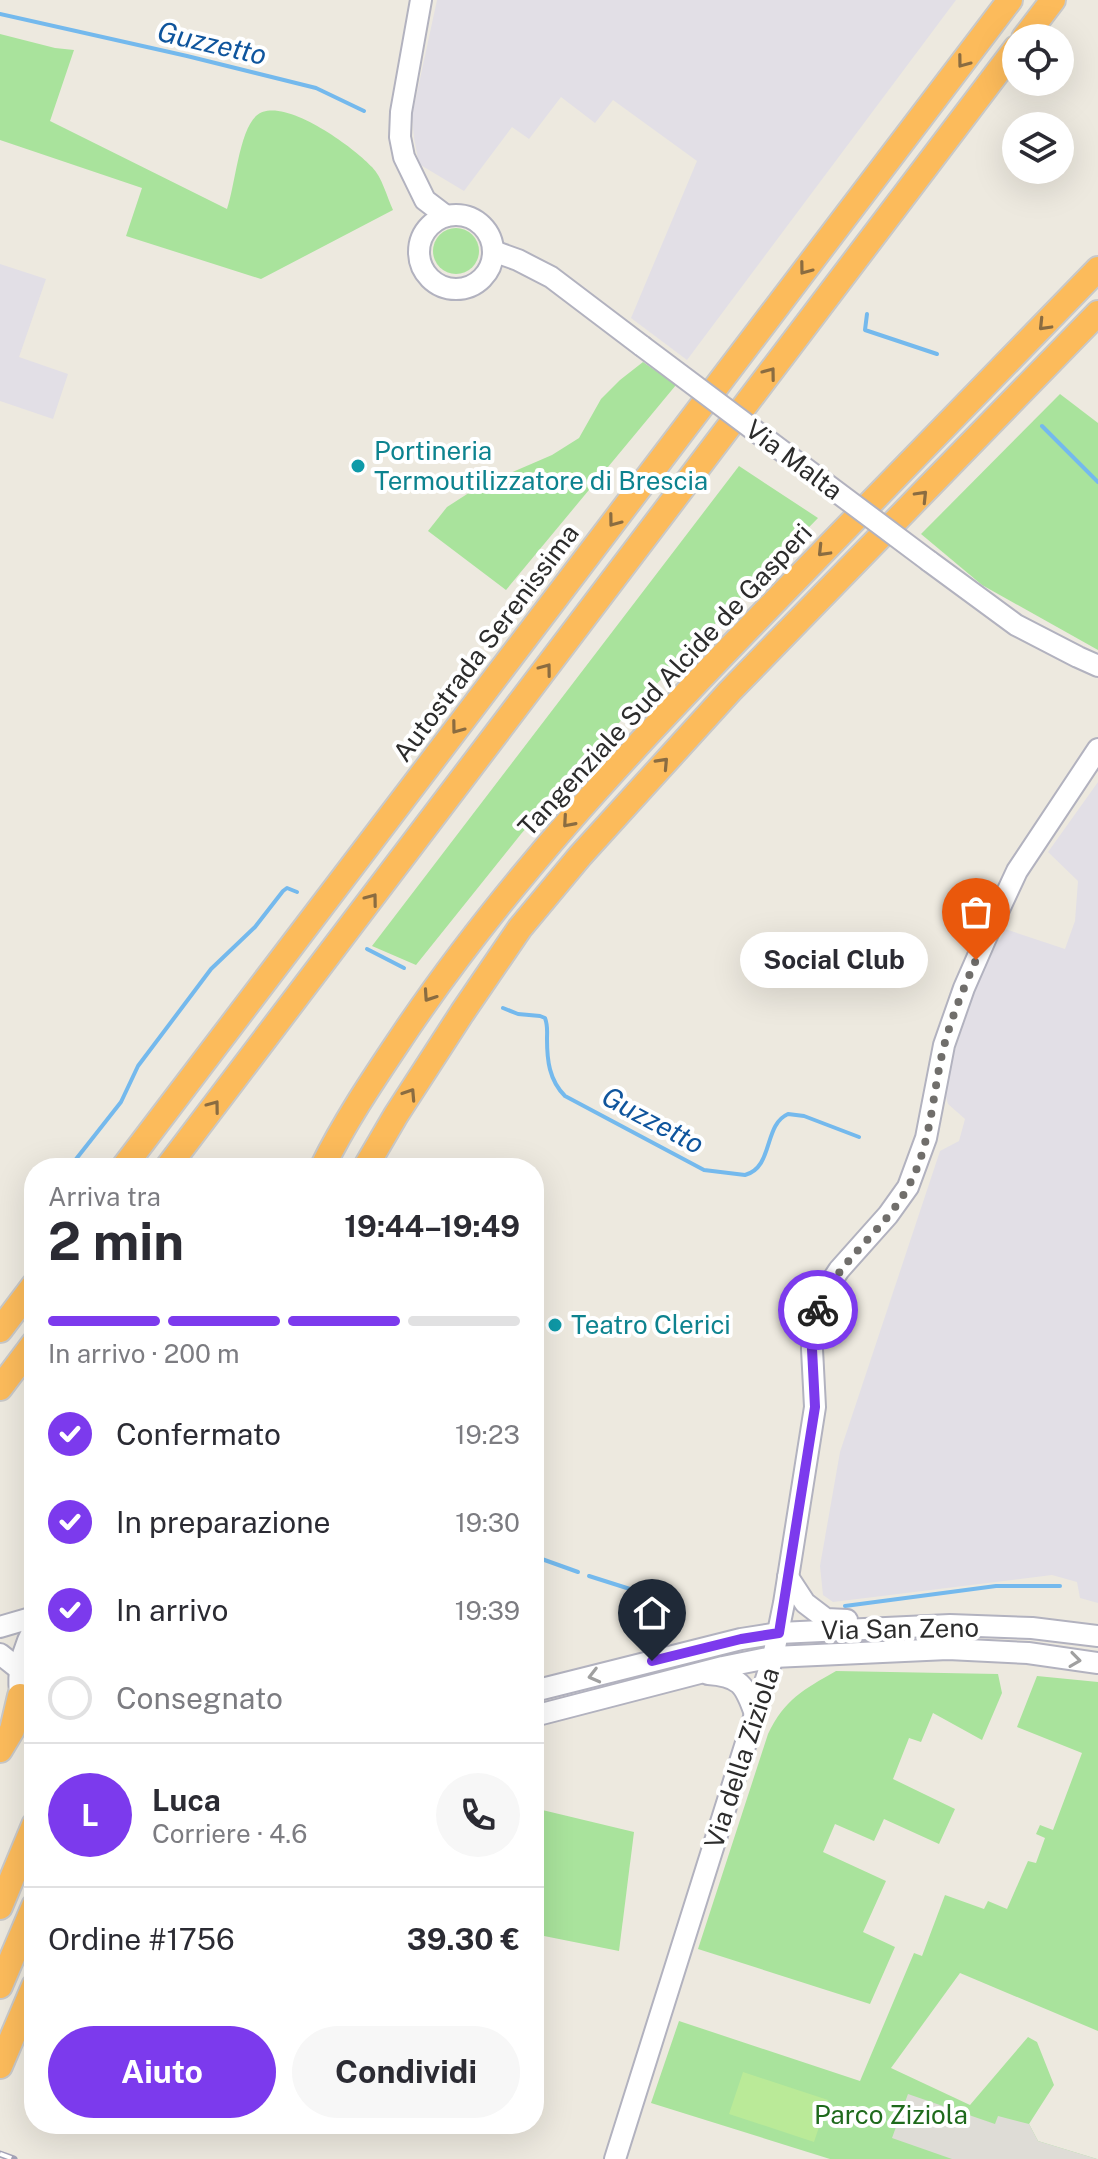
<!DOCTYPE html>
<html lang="it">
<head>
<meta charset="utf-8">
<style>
	:root { --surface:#fff; --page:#f7f7f7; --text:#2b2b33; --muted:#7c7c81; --line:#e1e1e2; --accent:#7c3aed }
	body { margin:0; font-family:"Public Sans",sans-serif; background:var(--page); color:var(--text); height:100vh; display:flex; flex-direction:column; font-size:30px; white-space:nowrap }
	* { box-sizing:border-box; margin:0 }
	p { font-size:26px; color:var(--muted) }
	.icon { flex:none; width:44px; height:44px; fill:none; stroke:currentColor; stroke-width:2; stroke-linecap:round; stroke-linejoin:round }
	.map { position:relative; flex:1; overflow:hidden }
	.drawer { position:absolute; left:24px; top:1158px; width:520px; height:976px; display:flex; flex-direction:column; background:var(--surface); border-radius:32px; box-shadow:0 8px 32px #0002 }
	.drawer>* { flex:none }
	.controls { position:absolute; left:1002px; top:24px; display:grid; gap:16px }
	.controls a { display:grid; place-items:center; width:72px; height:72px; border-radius:50%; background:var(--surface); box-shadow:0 8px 32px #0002; font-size:40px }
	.pin { position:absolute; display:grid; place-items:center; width:68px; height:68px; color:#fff; margin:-82px -34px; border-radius:50% 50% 50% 0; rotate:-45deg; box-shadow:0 0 8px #0007 }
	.pin .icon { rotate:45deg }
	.courier { position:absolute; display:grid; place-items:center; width:80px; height:80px; margin:-40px; border:6px solid #7c3aed; border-radius:50%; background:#fff; color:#222; box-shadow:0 2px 10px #0007 }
	.bubble { position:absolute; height:56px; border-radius:28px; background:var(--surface); box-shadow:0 8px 32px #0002; font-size:26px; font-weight:700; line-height:56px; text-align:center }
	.overview em { font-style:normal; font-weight:700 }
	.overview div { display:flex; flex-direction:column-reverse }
	.overview { display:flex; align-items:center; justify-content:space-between; height:136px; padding:0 24px }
	h1 { font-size:52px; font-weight:700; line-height:60px }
	.bar { display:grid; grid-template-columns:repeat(4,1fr); gap:12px 8px; align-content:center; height:96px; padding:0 24px }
	.bar i { height:10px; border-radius:6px; background:var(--line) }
	.bar .current { background:var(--accent) }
	.bar p { grid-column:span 4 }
	.line { display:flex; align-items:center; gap:20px; padding:0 24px; border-top:2px solid var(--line) }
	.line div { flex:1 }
	.round { display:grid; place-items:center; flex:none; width:84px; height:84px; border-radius:42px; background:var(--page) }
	ol { padding:0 24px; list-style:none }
	li { display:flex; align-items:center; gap:24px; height:88px }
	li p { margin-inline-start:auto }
	li .icon { padding:8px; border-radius:50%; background:var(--accent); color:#fff; stroke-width:4 }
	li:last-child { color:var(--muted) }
	li i { width:44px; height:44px; border:4px solid var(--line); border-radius:50% }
	.button { display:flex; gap:16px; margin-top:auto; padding:16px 24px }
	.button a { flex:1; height:92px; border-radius:48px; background:var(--accent); color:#fff; font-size:32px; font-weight:700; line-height:92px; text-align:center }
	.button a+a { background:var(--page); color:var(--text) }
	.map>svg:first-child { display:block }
	.industrial { fill:#e2dfe6 }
	.green { fill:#a9e39c }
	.pitch { fill:#baea98 }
	.plaza { fill:#dedcd6 }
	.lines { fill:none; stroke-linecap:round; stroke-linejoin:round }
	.stream { stroke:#74b9ed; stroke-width:4 }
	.secondary-casing { stroke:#b2b2bf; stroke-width:24 }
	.highway-casing { stroke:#c8c8c8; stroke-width:28 }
	.secondary { stroke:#fff; stroke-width:20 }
	.highway { stroke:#fcbb5b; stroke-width:24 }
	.rail-casing { stroke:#a2a1b6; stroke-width:7 }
	.rail { stroke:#fff; stroke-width:4; stroke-dasharray:12; stroke-linecap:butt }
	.secondary-bridge-casing { stroke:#b2b2bf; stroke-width:24; stroke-linecap:butt }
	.secondary-bridge { stroke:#fff; stroke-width:20 }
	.oneway { stroke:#8a6c41 }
	.oneway2 { stroke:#a0a0a0 }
	.done { stroke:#706e6b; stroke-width:8; stroke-dasharray:0 14.4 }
	.route { stroke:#7c3aed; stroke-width:10 }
	.culture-dot { fill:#0f9aa8; stroke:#fff; stroke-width:3 }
	.labels { text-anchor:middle; stroke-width:8; stroke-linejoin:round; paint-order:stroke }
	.culture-label { font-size:26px; fill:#0d838f; stroke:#fff; text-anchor:start }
	.street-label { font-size:26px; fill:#2c2c2c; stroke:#fff }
	.park-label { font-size:26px; fill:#1f6a1c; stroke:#fff }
	.water-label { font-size:28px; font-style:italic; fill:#0f559d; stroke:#fff }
</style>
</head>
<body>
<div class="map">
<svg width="1098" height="2159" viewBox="0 0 1098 2159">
	<rect width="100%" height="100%" fill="#ede9df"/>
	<g class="industrial">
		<path d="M437,0H956L687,360L631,318L697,161L613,100L595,123L561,97L529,139L512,127L464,191L419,164L414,138L412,116Z"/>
		<path d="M0,264L46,279L19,357L68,374L53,419L0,401Z"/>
		<path d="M1098,782V1603L1080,1598L1077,1582L1052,1575L833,1602L823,1595L820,1566L840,1452L940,1151L959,1141L965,1119L948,1104L945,1093L948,1071L989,949L994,950L998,940H1000L1005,929L1065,949L1075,921L1078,881L1048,852Z"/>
	</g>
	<g class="green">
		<path d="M0,34L55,48L74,50L50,121L227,209C235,186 239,132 256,116C280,93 354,147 372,167C382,177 387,197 393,210L261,279L126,236L142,188L0,140Z"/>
		<circle cx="456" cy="251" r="23"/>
		<path d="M643,362L676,385L506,590L428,531L447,507L478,487L552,455L579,438L601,399L620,380Z"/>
		<path d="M1060,394L1098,423V650L982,585L921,534Z"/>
		<path d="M739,466L818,518L610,732L521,834L416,965L372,946Z"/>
		<path d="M836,1671L998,1674L1002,1693L982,1740L933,1713L921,1742L909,1738L893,1779L955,1809L939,1844L884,1819L874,1841L835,1824L823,1852L886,1881L863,1932L895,1947L870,2004L698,1949L768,1734C785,1699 803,1690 836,1671Z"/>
		<path d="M1037,1676L1098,1682V2031L960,1973L891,2068L970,2105L1028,2037L1037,2042L1054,2085L1029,2124L1038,2141L1097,2159H830L651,2103L679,2021L860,2081L914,1953L922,1956L945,1895L984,1909L988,1901L1007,1909L1028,1861L1036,1863L1045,1838L1036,1834L1040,1825L1053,1830L1082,1753L1017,1727Z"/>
		<path d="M534,1808L634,1832L619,1951L534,1934Z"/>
	</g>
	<path class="pitch" d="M743,2072L828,2100L814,2142L729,2114Z"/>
	<path class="plaza" d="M908,2094L995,2124L998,2116L1029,2124L1038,2141L1097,2159H952L892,2138Z"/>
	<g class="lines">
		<g class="stream">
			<path d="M0,14L187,56L316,88L364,111"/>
			<path d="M867,314L865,330L937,354"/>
			<path d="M1042,426L1098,482"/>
			<path d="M367,949L404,968"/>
			<path d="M503,1008L518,1014L540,1016L545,1018C548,1026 547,1031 547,1039C547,1060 549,1080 565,1096L704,1170L745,1175C774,1167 763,1125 788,1114L804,1116L859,1137"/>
			<path d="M69,1168L121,1102L138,1066L196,989L211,969L255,927L283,891L287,888L297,892"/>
			<path d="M539,1558L578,1572"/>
			<path d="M589,1576L674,1603"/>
			<path d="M845,1606L996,1586H1060"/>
		</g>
		<g class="secondary-casing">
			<g id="secondary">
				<path d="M421,0L401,112L400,137L404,157L425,200L446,216"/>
				<circle cx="456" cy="252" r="37"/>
				<path d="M493,251L518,260L551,277L642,346"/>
				<path d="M929,561L1016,625L1078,657L1098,666"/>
				<path d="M788,1577L805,1603L826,1619L847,1620"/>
				<path d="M0,1627L34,1617"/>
				<path d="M34,1628C17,1660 12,1696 34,1726"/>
				<path d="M0,1654L19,1669"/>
				<path d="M708,1674C740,1676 745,1685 755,1714"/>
				<path d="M534,1691L741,1639L779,1633L950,1625L1032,1628L1098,1636"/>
				<path d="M534,1716L723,1667L773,1657L948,1649L1028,1653L1098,1663"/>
				<path d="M615,2159L773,1657L784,1603L815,1407L812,1349L815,1318L825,1291L839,1270L888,1215L908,1187L926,1138L944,1045L964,988L989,931L1017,871L1098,749"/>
			</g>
		</g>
		<g class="highway-casing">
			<g id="highway">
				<path d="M1024,38L1053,0"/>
				<path d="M123,1168L1010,0"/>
				<path d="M167,1168L1016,48"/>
				<path d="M322,1168C346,1119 377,1074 407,1029C506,883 626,755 748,629C864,509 981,389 1098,269"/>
				<path d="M365,1168L396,1115L462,1013L520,928L580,856L730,691L1098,313"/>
				<path d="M0,1330L34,1285"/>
				<path d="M0,1388L34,1343"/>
				<path d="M0,1750L12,1730L20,1696"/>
				<path d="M0,1907L34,1825"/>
				<path d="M0,1986L34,1906"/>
				<path d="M0,2066L34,1986"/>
			</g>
		</g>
		<use href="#secondary" class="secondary"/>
		<use href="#highway" class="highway"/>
		<g class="rail-casing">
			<path id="rail" d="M0,2154L14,2159"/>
		</g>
		<use href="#rail" class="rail"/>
		<g class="secondary-bridge-casing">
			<path id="secondary-bridge" d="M642,346L929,561"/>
		</g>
		<use href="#secondary-bridge" class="secondary-bridge"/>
	</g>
	<defs><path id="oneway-chevron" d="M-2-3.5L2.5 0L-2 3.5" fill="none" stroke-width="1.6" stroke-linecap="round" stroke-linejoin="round" transform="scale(2)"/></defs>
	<g class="oneway">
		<use href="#oneway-chevron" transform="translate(963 62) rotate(127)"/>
		<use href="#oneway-chevron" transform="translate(805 269) rotate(127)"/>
		<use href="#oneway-chevron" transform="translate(1044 325) rotate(134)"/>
		<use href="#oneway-chevron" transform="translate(770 373) rotate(-53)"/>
		<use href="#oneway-chevron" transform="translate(922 496) rotate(-46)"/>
		<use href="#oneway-chevron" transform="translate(614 521) rotate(127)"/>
		<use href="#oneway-chevron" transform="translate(823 551) rotate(134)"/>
		<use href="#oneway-chevron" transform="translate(546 669) rotate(-53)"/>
		<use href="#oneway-chevron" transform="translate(457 728) rotate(127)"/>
		<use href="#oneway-chevron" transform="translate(663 763) rotate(-47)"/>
		<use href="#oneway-chevron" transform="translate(568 822) rotate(131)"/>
		<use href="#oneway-chevron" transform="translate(372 899) rotate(-53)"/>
		<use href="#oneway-chevron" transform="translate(429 996) rotate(124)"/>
		<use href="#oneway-chevron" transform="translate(410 1094) rotate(-57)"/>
		<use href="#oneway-chevron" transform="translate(214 1106) rotate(-53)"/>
	</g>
	<g class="oneway2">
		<use href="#oneway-chevron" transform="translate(1075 1660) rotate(8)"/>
		<use href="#oneway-chevron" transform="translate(594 1676) rotate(166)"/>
	</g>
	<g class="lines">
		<path class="done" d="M818,1310C838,1259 883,1233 908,1187C932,1144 932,1093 944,1046C952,1016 964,987 976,960"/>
		<path class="route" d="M652,1661L741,1639L779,1633L815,1407L812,1349L815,1318L818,1310"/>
	</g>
	<g class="culture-dot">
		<circle cx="358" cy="466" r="8"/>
		<circle cx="555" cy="1325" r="8"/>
	</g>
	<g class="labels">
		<g class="culture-label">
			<text x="374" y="460">Portineria<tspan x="374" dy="30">Termoutilizzatore di Brescia</tspan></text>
			<text x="571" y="1334">Teatro Clerici</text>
		</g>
		<g class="street-label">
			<text transform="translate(794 460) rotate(37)" y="9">Via Malta</text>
			<text transform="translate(486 643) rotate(-53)" y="9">Autostrada Serenissima</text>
			<text transform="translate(665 680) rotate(-47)" y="9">Tangenziale Sud Alcide de Gasperi</text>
			<text transform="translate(900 1629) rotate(-1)" y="9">Via San Zeno</text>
			<text transform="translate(742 1758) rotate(-72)" y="9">Via della Ziziola</text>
		</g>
		<g class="park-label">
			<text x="891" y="2124">Parco Ziziola</text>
		</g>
		<g class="water-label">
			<text transform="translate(212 43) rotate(13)" y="10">Guzzetto</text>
			<text transform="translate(653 1120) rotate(28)" y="10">Guzzetto</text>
		</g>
	</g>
</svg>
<div class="controls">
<a><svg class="icon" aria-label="locate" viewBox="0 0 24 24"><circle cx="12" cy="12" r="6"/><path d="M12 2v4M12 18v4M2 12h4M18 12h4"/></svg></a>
<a><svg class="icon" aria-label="layers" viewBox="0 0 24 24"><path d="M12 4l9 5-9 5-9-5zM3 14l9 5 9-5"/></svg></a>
</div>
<div class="pin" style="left:976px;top:960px;background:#ea580c"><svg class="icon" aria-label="bag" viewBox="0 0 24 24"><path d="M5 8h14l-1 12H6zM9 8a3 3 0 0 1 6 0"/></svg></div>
<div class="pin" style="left:652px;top:1661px;background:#1f2937"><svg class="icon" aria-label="home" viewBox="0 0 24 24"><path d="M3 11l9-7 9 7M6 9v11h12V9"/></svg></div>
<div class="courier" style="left:818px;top:1310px"><svg class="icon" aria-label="bike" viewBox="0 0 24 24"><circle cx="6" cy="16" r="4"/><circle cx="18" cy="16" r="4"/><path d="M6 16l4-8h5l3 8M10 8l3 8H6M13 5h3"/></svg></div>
<div class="bubble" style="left:740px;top:932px;width:188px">Social Club</div>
<section class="drawer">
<div class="overview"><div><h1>2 min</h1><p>Arriva tra</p></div><em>19:44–19:49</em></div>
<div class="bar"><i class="current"></i><i class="current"></i><i class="current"></i><i></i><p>In arrivo · 200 m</p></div>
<ol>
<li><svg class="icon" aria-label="check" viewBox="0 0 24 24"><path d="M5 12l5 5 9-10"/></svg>Confermato<p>19:23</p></li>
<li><svg class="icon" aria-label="check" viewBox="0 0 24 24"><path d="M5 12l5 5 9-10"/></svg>In preparazione<p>19:30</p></li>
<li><svg class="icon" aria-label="check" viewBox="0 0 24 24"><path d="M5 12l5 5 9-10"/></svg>In arrivo<p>19:39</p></li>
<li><i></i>Consegnato</li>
</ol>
<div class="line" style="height:144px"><b class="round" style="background:var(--accent);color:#fff">L</b><div><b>Luca</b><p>Corriere · 4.6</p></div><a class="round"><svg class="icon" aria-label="phone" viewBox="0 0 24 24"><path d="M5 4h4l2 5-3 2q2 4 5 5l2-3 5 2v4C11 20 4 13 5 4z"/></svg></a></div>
<div class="line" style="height:104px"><div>Ordine #1756</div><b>39.30 €</b></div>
<div class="button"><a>Aiuto</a><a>Condividi</a></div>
</section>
</div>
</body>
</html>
